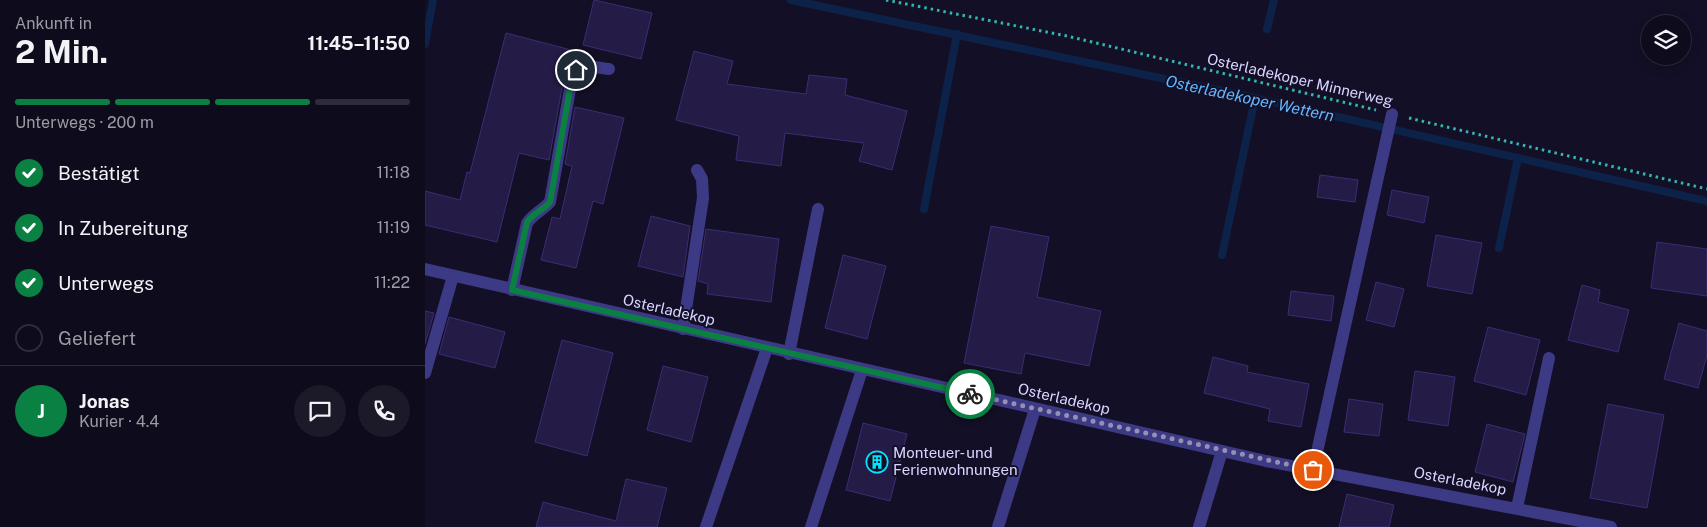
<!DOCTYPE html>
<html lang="de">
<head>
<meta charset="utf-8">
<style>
	:root { --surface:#0e0b1c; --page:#1c1929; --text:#f1f3f6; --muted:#9b9ba3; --line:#2e2b3b; --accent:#0b8043 }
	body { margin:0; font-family:"Public Sans",sans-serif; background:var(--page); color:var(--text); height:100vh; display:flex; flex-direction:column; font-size:19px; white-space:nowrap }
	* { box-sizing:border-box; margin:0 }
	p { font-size:16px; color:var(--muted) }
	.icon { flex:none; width:28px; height:28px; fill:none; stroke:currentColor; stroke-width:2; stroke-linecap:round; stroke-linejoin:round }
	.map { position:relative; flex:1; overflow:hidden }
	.details { display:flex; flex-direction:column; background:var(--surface); width:425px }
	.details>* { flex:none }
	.tools { position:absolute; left:1216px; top:15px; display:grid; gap:10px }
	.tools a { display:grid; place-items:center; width:50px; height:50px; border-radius:50%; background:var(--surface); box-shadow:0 2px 12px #0003,0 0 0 1px var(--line); font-size:25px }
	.pin { position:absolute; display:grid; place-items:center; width:42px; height:42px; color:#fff; margin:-21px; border:2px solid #fff; border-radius:50%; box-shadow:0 1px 5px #0007 }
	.courier { position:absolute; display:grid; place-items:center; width:50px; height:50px; margin:-25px; border:4px solid #0b8043; border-radius:50%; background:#fff; color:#222; box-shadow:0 1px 6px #0007 }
	.headline em { font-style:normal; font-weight:700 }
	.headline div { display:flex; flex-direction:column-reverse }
	.headline { display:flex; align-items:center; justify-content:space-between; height:85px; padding:0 15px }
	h1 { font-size:32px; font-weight:700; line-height:38px }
	.bar { display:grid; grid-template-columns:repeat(4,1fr); gap:8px 5px; align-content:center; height:60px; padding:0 15px }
	.bar i { height:6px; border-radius:4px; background:var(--line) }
	.bar .on { background:var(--accent) }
	.bar p { grid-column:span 4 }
	.line { display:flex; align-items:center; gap:12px; padding:0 15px; border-top:1px solid var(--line) }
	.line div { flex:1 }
	.round { display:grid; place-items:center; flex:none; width:52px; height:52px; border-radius:26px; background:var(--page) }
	ol { padding:0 15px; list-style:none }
	li { display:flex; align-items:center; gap:15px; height:55px }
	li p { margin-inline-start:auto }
	li .icon { padding:5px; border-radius:50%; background:var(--accent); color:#fff; stroke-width:4 }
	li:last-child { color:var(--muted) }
	li i { width:28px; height:28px; border:2px solid var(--line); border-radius:50% }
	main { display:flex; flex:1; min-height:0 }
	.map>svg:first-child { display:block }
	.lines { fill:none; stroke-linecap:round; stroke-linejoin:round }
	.stream { stroke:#0c2248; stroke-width:8 }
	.building { fill:#241b47; stroke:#3b2d73 }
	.path { stroke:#2fb8b0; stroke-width:3; stroke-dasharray:2.5 4; stroke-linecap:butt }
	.service { stroke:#3d3a85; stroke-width:12 }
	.minor { stroke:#3d3a85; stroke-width:12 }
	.done { stroke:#948fb3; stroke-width:5; stroke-dasharray:0 9 }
	.route { stroke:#0b8043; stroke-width:6 }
	.labels { text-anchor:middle; stroke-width:4; stroke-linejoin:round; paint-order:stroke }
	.street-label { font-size:15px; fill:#d9d4ff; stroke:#130f26 }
	.poi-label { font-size:15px; fill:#d9d4ff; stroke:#130f26; text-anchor:start }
	.water-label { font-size:16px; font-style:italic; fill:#62b6ff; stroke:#130f26 }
</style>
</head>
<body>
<main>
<section class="details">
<div class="headline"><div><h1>2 Min.</h1><p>Ankunft in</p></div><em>11:45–11:50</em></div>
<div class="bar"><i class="on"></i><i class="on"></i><i class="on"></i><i></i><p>Unterwegs · 200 m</p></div>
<ol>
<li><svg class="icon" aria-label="check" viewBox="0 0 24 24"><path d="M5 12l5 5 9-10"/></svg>Bestätigt<p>11:18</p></li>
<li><svg class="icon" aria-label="check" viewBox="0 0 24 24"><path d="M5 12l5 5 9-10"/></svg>In Zubereitung<p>11:19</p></li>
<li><svg class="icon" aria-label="check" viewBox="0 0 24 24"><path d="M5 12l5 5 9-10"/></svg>Unterwegs<p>11:22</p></li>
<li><i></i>Geliefert</li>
</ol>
<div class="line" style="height:90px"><b class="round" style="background:var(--accent);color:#fff">J</b><div><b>Jonas</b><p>Kurier · 4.4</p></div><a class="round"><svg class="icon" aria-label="chat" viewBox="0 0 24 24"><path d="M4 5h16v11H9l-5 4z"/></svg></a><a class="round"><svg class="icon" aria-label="phone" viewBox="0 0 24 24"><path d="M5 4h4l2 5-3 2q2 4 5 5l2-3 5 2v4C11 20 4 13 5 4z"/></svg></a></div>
</section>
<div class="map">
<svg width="1282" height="527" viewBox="0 0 1282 527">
	<rect width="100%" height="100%" fill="#130f26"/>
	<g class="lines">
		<g class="stream">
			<path d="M366,0L830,98L1282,201"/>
			<path d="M842,29L849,0"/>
			<path d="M0,44L8,0"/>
			<path d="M499,209L532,34"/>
			<path d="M1074,248L1093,158"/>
			<path d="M797,255L830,98"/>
		</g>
	</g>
	<g class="building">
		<path d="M169,0L227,13L216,59L158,45Z"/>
		<path d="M81,33L150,51L146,67L139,77L124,160L94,153L72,242L0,225V191L35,200L42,172L45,173Z"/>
		<path d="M269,51L308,61L302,84L381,94L384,75L422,79L420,95L482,111L467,170L434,161L439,143L360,133L356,166L311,160L314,136L251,120Z"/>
		<path d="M150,107L199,118L178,204L168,201L151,268L116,260L127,217L135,219L147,166L140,164Z"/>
		<path d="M895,175L933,180L930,202L892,197Z"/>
		<path d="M967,190L1004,197L999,223L962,215Z"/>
		<path d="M226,216L265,226L258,277L213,266Z"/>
		<path d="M566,226L624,237L612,297L676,311L664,366L600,353L596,374L539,363Z"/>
		<path d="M281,229L354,239L346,302L282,294L283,284L273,281Z"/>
		<path d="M1011,235L1057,243L1047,294L1002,286Z"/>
		<path d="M1232,242L1282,249V296L1226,288Z"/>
		<path d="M418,255L461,266L442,339L400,328Z"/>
		<path d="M951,282L979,289L969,327L941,320Z"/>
		<path d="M1157,285L1175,290L1173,302L1204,310L1193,352L1143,340Z"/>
		<path d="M866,291L909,296L906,321L863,315Z"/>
		<path d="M0,311L9,313L0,344Z"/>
		<path d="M24,317L80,332L70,368L14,354Z"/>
		<path d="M1254,323L1282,331V355L1273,388L1239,379Z"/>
		<path d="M1063,327L1115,340L1101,395L1049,381Z"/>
		<path d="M137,340L188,353L162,456L110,442Z"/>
		<path d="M788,357L823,366L822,372L884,384L876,427L843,421L845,409L779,393Z"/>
		<path d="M238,366L283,377L266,442L222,430Z"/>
		<path d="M990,371L1030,377L1023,426L983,420Z"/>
		<path d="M924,399L958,404L954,436L919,432Z"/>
		<path d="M1183,404L1239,415L1222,508L1165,498Z"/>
		<path d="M438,423L482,434L465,501L421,490Z"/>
		<path d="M1062,424L1100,434L1088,482L1050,472Z"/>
		<path d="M201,479L242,488L232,527H111L118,502L191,521Z"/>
		<path d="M922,494L969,505L964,527H914Z"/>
	</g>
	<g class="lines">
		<g class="path">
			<path d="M461,0L642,36L951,110"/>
			<path d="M984,118L1282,189"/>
		</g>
		<g class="service">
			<path d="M87,290L102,223C109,213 118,210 125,202L147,78C155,63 169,67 184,69"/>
			<path d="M258,329L278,198L277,179L272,170"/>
			<path d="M364,354L393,209"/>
			<path d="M0,373L28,276"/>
			<path d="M888,470L967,114"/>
			<path d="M1092,508L1124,358"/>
			<path d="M281,527L342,348"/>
			<path d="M386,527L437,370"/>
			<path d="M573,527L610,409"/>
			<path d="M774,527L797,451"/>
		</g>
		<path class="minor" d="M0,269L841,461L1186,527"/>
	</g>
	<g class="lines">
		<path class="done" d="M545,394L888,470"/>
		<path class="route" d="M151,70L147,78L125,202C118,210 109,213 102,222L87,290L545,394"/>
	</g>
	<defs>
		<g id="building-ring" transform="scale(1.125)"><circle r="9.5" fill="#130f26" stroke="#00e5ff" stroke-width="1.5"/><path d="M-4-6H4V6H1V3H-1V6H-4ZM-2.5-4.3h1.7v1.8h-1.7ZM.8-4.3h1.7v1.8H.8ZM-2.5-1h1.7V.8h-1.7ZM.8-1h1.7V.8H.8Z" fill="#00e5ff"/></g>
	</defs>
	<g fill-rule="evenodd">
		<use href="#building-ring" x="452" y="462"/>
	</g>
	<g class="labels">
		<g class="street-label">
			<text transform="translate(875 80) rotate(13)" y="5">Osterladekoper Minnerweg</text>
			<text transform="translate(244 310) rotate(13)" y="5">Osterladekop</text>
			<text transform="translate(639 399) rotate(13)" y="5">Osterladekop</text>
			<text transform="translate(1035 481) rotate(11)" y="5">Osterladekop</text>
		</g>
		<g class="poi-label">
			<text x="468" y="458">Monteuer- und<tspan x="468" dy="17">Ferienwohnungen</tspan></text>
		</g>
		<g class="water-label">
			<text transform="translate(825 98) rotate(12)" y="6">Osterladekoper Wettern</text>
		</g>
	</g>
</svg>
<div class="tools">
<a><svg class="icon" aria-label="layers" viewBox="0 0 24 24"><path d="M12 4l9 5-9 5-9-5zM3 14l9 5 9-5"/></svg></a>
</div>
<div class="pin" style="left:888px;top:470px;background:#ea580c"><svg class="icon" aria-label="bag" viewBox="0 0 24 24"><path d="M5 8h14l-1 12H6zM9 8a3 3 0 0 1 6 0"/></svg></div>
<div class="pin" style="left:151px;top:70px;background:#1f2937"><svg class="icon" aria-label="home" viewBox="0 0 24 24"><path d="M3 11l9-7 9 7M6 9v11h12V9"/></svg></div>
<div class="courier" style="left:545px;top:394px"><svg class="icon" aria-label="bike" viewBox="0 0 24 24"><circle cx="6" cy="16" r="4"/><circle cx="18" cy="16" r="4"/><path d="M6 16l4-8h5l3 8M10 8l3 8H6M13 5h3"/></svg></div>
</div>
</main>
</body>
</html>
